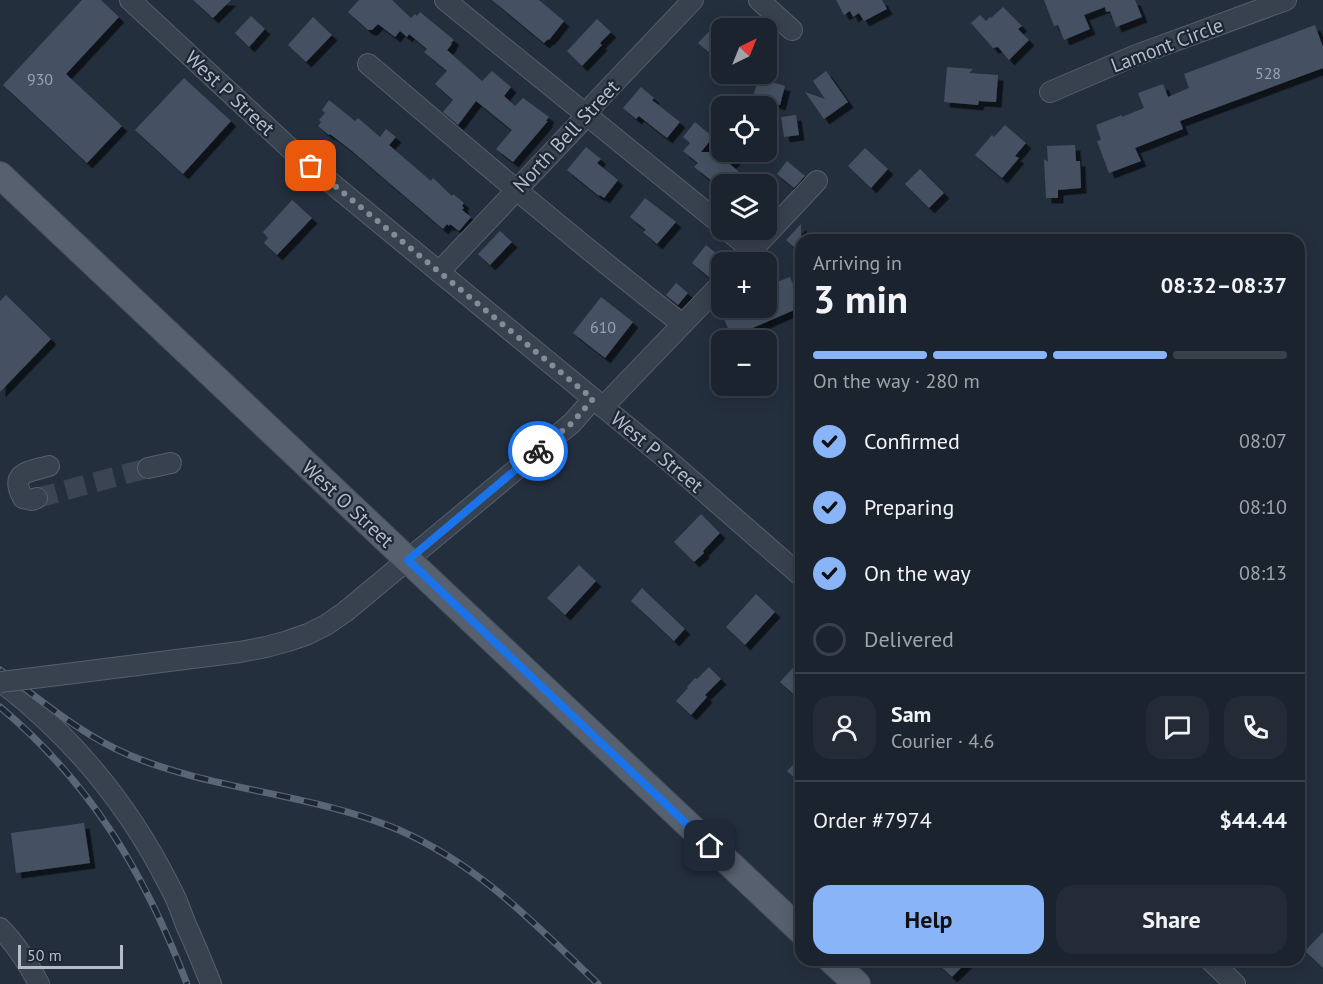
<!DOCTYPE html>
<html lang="en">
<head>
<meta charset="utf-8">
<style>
	:root { --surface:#1b232e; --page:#242b36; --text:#f1f3f6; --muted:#a0a4aa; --line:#39404a; --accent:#8ab4f8 }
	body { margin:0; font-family:"PT Sans",sans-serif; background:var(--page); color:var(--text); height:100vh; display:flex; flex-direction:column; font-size:22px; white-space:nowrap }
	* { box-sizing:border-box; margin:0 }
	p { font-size:20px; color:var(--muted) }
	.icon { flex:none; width:33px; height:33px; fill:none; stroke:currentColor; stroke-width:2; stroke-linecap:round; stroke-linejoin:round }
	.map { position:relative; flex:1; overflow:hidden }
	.sheet { position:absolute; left:795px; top:234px; width:510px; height:732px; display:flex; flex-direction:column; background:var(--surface); border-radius:18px; box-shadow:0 3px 15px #0003,0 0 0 2px var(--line) }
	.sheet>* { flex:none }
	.needle { width:39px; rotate:43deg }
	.tools { position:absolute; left:711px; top:18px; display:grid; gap:12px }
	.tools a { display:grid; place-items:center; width:66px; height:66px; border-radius:12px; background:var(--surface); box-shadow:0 3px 15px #0003,0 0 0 2px var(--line); font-size:30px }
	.scale { position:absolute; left:18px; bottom:15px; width:105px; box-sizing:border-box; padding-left:6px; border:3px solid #b4bcc9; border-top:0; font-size:16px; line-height:21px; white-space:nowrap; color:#b4bcc9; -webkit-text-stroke:4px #1d2633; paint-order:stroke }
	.pin { position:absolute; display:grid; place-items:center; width:51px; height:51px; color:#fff; margin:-26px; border-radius:12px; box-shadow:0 3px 9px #0006 }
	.courier { position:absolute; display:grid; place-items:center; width:60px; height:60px; margin:-30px; border:4px solid #1a73e8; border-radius:50%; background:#fff; color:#222; box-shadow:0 2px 8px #0007 }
	.head em { font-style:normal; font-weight:700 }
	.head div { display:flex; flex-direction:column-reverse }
	.head { display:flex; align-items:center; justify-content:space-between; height:102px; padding:0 18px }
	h1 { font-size:39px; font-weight:700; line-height:45px }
	.bar { display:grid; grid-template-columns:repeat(4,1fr); gap:9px 6px; align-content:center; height:72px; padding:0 18px }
	.bar i { height:8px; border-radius:4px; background:var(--line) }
	.bar .on { background:var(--accent) }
	.bar p { grid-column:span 4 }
	.line { display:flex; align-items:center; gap:15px; padding:0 18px; border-top:2px solid var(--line) }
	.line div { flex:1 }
	.round { display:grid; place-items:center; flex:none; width:63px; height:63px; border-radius:18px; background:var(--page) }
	ol { padding:0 18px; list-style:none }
	li { display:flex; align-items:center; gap:18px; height:66px }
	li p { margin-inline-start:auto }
	li .icon { padding:6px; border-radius:50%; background:var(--accent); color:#111; stroke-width:4 }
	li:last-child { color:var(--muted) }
	li i { width:33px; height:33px; border:3px solid var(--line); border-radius:50% }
	.action { display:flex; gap:12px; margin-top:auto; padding:12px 18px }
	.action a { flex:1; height:69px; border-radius:18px; background:var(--accent); color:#111; font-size:24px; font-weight:700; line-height:69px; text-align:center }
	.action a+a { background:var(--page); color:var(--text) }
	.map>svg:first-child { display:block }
	.building { fill:#455162; filter:url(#shadow) }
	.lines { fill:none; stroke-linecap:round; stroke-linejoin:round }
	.minor-tunnel { stroke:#3a4453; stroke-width:20; stroke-dasharray:20 10; stroke-linecap:butt }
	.minor-casing { stroke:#565f6c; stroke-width:22 }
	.major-casing { stroke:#414a57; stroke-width:28 }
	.minor { stroke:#38414e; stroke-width:20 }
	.major { stroke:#56606e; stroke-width:26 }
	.rail-casing { stroke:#5a6575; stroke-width:7 }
	.rail { stroke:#1d2633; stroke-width:4.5; stroke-dasharray:14; stroke-linecap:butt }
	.minor-bridge-casing { stroke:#565f6c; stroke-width:22; stroke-linecap:butt }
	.minor-bridge { stroke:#38414e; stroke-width:20 }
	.done { stroke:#828b98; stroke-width:6; stroke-dasharray:0 10.8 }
	.route { stroke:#1a73e8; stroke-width:8 }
	.labels { text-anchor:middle; stroke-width:4.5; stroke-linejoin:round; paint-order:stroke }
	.number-label { font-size:16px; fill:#98a1af }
	.street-label { font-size:20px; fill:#b4bcc9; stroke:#1d2633 }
</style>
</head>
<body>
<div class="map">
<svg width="1323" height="984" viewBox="0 0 1323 984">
	<defs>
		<filter id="shadow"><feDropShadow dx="5.5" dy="5.5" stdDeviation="0" flood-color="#0009"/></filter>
	</defs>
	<rect width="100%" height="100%" fill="#242f3e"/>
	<g class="building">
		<path d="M82,0H101L119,17L66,74L122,126L87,163L3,85Z"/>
		<path d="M193,0H231L213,18Z"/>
		<path d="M359,0H392L411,18L415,14L417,16L420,12L454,40L451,43L452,44L447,50L482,81L492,71L511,87L504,96L515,106L523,98L549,117L546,121H548L513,162L496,149L512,130L476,101L458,125L443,112L453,100L435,84L447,71L424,52L427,49L409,34L407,37L400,31L395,37L378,24L372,30H368L348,12Z"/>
		<path d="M492,0H539L564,21L549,40L548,39L544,43Z"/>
		<path d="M836,0H882L887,9L864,21L859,13L853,17L850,11L844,15Z"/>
		<path d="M1044,0H1135L1142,17L1116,27L1110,11L1106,12L1105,7L1084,15L1090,29L1064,40L1058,25L1054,26Z"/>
		<path d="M1003,7L1022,26L1018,29L1029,40L1009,60L998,47L993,48L971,23L980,15L986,21L990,17L991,18Z"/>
		<path d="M251,16L265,29L249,47L235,33Z"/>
		<path d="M313,17L332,35L306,62L288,45Z"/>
		<path d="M722,18V47L713,56L698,43Z"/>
		<path d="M597,19L611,32L600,43L602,45L582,66L567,51Z"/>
		<path d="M1315,25L1323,47V68L1180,121L1183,129L1135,148L1141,161L1109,173L1097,141L1101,140L1096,125L1122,115V117L1144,108L1138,93L1163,84L1168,97L1189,88L1184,74Z"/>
		<path d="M947,67L973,69L969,73L998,75L996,102L979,101L978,105L944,102Z"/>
		<path d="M826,71L848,102L824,119L805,92L825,99L813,81Z"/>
		<path d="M184,78L231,121L183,174L135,130Z"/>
		<path d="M759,78L785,86L780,105L753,96Z"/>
		<path d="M641,87L654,98L652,100L680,122L667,138L639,116L636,119L623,108Z"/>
		<path d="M329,100L355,121L358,118L380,137L386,129L396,137L389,145L431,181L433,178L452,196L453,194L464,203L462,206L464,208L462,210L471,217L459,231L450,224L449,226L447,224L443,229L352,151L330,134L329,135L318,126L321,122L319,120L325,113L322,110Z"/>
		<path d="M796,115L799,135L784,137L781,117Z"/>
		<path d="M695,122L713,137L701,152H742L730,164L753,184H716L694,167L698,163L683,151L690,143L683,137Z"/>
		<path d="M1005,125L1026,143L1015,156L1019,158L1002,178L975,155L992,135L994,137Z"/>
		<path d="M1075,145L1076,161H1080L1081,188L1058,190V198H1046L1044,159L1048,162L1047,146Z"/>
		<path d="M586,147L601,159L597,163L618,180L604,198L600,195L599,196L567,170Z"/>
		<path d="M865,148L888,169L871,188L848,166Z"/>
		<path d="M787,161L805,176L794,188L777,174Z"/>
		<path d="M920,169L944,193L929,208L905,184Z"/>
		<path d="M645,198L676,222L657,244L643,232L646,230L630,217Z"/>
		<path d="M292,200L312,218L277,255L264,243L268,238L263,232Z"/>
		<path d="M801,224V253L786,240Z"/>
		<path d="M500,231L512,242L490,265L478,254Z"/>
		<path d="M706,245L726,261L722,262V266L710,278L692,263Z"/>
		<path d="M790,277L801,303V307L732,337L719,308H766V286Z"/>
		<path d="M676,283L688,293L678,305L666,295Z"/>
		<path d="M6,295L51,339L0,392V301Z"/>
		<path d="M601,297L633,322L605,358L573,333Z"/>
		<path d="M701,514L720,533L703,551L704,553L694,562L674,542Z"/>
		<path d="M579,565L596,581L565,615L547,598Z"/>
		<path d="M642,588L685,629L674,641L631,601Z"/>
		<path d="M756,594L775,612L745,645L726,627Z"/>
		<path d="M801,659V701L780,682Z"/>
		<path d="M709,667L721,679L705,695L707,697L691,715L676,701L688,688L687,687L695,678L697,679Z"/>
		<path d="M801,756V784L787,771Z"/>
		<path d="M84,823L90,863L16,873L11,833Z"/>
		<path d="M1323,932V968L1305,951Z"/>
		<path d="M934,960H969L952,977Z"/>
	</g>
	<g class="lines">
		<path class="minor-tunnel" d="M37,498L148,468"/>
		<g class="minor-casing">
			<g id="minor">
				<path d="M130,0L296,154L675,466L801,576"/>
				<path d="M445,0L722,225"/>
				<path d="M759,0L792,30"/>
				<path d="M368,64L381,75C480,160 579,244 682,324"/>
				<path d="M1050,92L1134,56L1286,0"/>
				<path d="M727,230L752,250"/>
				<path d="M741,262L817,181"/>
				<path d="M439,272L578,125L595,103L693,0"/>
				<path d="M603,407L722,283"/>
				<path d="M148,468L171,463"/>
				<path d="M37,498L32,500L23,498C9,472 28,472 49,466"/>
				<path d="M58,675L240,652L266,647L288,641L308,634L326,625L345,612L572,423L593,399"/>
				<path d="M0,681C72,736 130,807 170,887C177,899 181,912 186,925C195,944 203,964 211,984"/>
				<path d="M0,928C16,944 28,963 39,984"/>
				<path d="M1210,960L1235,984"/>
			</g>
		</g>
		<g class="major-casing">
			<g id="major">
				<path d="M0,175L801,931"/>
				<path d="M831,960L857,984"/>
			</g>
		</g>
		<use href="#minor" class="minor"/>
		<use href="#major" class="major"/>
		<g class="rail-casing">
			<g id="rail">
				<path d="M0,670C41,700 81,735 129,755C215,791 312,793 399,830C479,865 536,925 598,984"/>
				<path d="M0,707C92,784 145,874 187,984"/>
			</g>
		</g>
		<use href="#rail" class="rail"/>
		<g class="minor-bridge-casing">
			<path id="minor-bridge" d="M0,682L58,675"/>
		</g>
		<use href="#minor-bridge" class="minor-bridge"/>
	</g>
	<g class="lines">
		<path class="done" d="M311,166L593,399L572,423L538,451"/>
		<path class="route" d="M538,451L408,560L710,846"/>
	</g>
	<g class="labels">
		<g class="number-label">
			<text x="1268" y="79">528</text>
			<text x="40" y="85">930</text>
			<text x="603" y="333">610</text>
		</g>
		<g class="street-label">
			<text transform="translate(1167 45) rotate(-21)" y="7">Lamont Circle</text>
			<text transform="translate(230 93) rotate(43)" y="7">West P Street</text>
			<text transform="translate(566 136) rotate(-47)" y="7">North Bell Street</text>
			<text transform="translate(657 452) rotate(40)" y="7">West P Street</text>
			<text transform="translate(348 504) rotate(43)" y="7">West O Street</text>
		</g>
	</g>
</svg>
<div class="tools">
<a><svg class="needle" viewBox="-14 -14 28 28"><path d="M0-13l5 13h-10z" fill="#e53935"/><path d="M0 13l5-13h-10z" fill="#a0a4aa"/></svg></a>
<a><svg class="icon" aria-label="locate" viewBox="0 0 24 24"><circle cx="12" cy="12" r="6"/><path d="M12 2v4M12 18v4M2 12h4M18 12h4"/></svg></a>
<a><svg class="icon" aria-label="layers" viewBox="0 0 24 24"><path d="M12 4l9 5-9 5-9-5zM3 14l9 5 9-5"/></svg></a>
<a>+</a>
<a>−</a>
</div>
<div class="scale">50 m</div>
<div class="pin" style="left:311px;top:166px;background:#ea580c"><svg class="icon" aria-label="bag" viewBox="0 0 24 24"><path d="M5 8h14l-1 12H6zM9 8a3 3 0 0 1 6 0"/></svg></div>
<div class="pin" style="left:710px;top:846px;background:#1f2937"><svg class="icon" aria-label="home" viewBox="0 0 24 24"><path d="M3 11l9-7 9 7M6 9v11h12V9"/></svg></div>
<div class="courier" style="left:538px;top:451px"><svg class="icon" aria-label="bike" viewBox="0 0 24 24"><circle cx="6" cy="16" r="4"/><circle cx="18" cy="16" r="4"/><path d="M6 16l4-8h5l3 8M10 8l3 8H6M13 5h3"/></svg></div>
<section class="sheet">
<div class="head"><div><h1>3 min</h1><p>Arriving in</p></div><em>08:32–08:37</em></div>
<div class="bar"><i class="on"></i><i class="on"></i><i class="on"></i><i></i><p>On the way · 280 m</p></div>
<ol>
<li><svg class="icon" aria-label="check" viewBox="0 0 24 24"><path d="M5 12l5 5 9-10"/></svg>Confirmed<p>08:07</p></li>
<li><svg class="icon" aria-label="check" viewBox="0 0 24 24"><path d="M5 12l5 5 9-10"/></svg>Preparing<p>08:10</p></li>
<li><svg class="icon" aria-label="check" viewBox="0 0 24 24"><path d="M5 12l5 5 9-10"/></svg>On the way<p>08:13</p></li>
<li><i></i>Delivered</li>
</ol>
<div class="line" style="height:108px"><a class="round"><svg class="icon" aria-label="person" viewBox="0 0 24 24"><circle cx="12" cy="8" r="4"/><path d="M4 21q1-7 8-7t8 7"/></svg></a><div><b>Sam</b><p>Courier · 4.6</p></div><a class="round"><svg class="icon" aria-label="chat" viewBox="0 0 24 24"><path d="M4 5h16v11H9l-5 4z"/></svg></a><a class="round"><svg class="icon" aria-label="phone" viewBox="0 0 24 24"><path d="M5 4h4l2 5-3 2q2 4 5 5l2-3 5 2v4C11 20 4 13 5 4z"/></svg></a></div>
<div class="line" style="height:78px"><div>Order #7974</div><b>$44.44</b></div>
<div class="action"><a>Help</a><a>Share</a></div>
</section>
</div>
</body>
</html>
